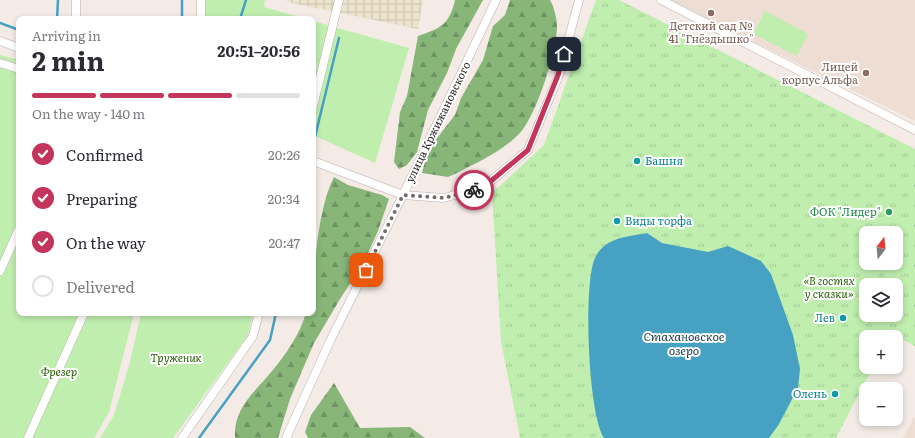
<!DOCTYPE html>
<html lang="en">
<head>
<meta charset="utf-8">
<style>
	:root { --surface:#fff; --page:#f7f7f7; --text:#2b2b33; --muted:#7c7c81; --line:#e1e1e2; --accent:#c4355b }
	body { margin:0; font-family:Literata,serif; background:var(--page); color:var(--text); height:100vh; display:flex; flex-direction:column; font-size:15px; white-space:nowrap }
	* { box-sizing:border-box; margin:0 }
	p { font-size:13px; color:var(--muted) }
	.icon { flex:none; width:22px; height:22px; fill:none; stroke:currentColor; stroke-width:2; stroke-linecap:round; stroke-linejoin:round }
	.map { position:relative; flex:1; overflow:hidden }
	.drawer { position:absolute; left:16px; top:16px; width:300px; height:300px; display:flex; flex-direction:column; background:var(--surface); border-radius:8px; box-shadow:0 2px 6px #0003 }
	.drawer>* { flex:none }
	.needle { width:26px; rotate:16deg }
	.tools { position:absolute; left:859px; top:226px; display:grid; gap:8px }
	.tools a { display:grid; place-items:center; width:44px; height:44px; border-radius:8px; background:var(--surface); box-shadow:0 2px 6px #0003; font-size:20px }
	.pin { position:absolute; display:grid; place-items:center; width:34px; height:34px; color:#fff; margin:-17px; border-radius:8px; box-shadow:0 2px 6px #0006 }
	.courier { position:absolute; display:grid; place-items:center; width:40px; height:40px; margin:-20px; border:3px solid #c4355b; border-radius:50%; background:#fff; color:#222; box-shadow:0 1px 5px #0007 }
	.summary em { font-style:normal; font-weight:700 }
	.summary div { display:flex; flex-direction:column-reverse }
	.summary { display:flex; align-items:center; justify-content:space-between; height:68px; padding:0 16px }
	h1 { font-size:26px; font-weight:700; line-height:30px }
	.bar { display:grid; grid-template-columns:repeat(4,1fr); gap:6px 4px; align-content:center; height:48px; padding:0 16px }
	.bar i { height:5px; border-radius:3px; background:var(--line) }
	.bar .selected { background:var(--accent) }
	.bar p { grid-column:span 4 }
	ol { padding:0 16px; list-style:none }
	li { display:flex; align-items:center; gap:12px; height:44px }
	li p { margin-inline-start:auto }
	li .icon { padding:4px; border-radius:50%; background:var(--accent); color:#fff; stroke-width:4 }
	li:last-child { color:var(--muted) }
	li i { width:22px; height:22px; border:2px solid var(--line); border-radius:50% }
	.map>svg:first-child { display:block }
	.built { fill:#edddd3 }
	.industrial { fill:url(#industrial-grid) }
	.green { fill:#bfeeaf }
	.forest { fill:url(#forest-firs) }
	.park { fill:url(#park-tufts); fill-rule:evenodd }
	.water { fill:#47a1c3 }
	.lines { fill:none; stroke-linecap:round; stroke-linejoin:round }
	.stream { stroke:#47a1c3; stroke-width:2.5 }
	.street-casing { stroke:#b9b1ac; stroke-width:9 }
	.street { stroke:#fff; stroke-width:8 }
	.done { stroke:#716c69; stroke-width:4; stroke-dasharray:0 7.2 }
	.route { stroke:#c4355b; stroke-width:5 }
	.education-dot { fill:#8d6e63; stroke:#fff; stroke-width:1.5 }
	.culture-dot { fill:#0f9aa8; stroke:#fff; stroke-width:1.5 }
	.leisure-dot { fill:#2e9e5b; stroke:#fff; stroke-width:1.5 }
	.labels { text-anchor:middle; stroke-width:4; stroke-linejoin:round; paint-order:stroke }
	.education-label { font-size:11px; fill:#785e54; stroke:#fff }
	.street-label { font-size:11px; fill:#2b2826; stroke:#fff }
	.culture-label { font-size:11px; fill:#0d838f; stroke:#fff; text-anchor:start }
	.leisure-label { font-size:11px; fill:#27864d; stroke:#fff; text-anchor:end }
	.park-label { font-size:11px; font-style:italic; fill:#265f06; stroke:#fff }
	.water-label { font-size:12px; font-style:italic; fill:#173f4e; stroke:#fff }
</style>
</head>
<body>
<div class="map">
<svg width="915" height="438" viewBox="0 0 915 438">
	<defs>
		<pattern id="industrial-grid" width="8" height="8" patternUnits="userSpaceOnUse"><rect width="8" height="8" fill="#ece3cd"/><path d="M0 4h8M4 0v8" fill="none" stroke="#cbc3b0"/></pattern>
		<pattern id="forest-firs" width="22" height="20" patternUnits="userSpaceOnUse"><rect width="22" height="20" fill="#88b679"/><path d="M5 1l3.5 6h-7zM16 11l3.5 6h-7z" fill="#6f9463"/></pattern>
		<pattern id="park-tufts" width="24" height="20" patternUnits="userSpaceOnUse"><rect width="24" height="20" fill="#bfeeaf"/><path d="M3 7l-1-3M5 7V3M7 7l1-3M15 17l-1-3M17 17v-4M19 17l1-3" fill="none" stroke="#a4cc96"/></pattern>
	</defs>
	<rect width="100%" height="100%" fill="#f4ebe6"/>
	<g class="built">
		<path d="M670,0H915V121L720,25Z"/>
		<path d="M915,416V438H903Z"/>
	</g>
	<path class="industrial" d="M287,0H423L418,29L287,2Z"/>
	<g class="green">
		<path d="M198,0H265L264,7L306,19H198Z"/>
		<path d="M765,11L808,34L797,56L753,34Z"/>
		<path d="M313,21L409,48L375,163L313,135Z"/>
		<path d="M0,55L19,60V313H134L109,412L94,438H0Z"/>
		<path d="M141,313H253L248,335L173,438H100L114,415L130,362Z"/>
	</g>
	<g class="forest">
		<path d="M455,0H483L456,49L447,73L428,110L417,152L407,165L399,169L394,162L400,112L407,96L418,36C441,28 449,25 455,0Z"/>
		<path d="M510,0H550C554,7 557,19 557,26C557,51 536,117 519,134C501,152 478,162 455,174L448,177L422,173L426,157L434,142L455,115L461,98L483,60L493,26L505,15Z"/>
		<path d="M334,177L348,185L382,195L389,199L378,231L364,262L340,299L314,343L290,399L278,438H235C233,408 255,392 272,371C286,354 300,334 306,313H313C313,276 317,210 334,177Z"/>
		<path d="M334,383L360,428L410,427L425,438H308L305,432L311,415Z"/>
	</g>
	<path class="park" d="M596,0H619L915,149V346L891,334L889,337H866V367H873L836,438H520L501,341L492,193L544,145ZM866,233H896V263H866ZM866,285H896V315H866Z"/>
	<path class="water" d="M647,233L662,243L708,252L728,246L761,261L771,274L793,335L800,369L798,388L779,424L769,438H604C588,415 583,284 595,258C605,237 627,237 647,233Z"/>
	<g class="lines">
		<g class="stream">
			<path d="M57,19L58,0"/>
			<path d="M182,19V0"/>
			<path d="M240,19L246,0"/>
			<path d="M0,23L19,30"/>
			<path d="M313,145L339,38"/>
			<path d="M199,438L270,340L276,313"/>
		</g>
		<g class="street-casing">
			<g id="street">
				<path d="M76,0V19"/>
				<path d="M661,0L915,130"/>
				<path d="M201,19V0"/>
				<path d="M0,41L19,48"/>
				<path d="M0,63L19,69"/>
				<path d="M313,106L339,0"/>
				<path d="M313,161L403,195L444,198L485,186L528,150L559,75L579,0"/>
				<path d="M0,271L19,229"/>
				<path d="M28,438L84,313"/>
				<path d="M182,438L253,336L259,313"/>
				<path d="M286,438L330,341L403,195L496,0"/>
			</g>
		</g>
		<use href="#street" class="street"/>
	</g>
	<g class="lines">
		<path class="done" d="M366,270L403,195L444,198L474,190"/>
		<path class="route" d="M474,190L485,186L528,150L558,75L564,54"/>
	</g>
	<g class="education-dot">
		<circle cx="711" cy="13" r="4"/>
		<circle cx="866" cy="73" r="4"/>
	</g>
	<g class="culture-dot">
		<circle cx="637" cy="161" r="4"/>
		<circle cx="617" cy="221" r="4"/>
		<circle cx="843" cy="318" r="4"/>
		<circle cx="835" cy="394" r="4"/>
	</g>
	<circle class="leisure-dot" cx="889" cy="212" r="4"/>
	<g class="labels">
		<g class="education-label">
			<text x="711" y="30">Детский сад №<tspan x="711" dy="13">41 "Гнёздышко"</tspan></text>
			<text x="858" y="71" text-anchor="end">Лицей<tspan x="858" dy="13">корпус Альфа</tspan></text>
		</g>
		<g class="street-label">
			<text transform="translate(438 122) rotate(-64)" y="4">улица Кржижановского</text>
		</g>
		<g class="culture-label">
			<text x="645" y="165">Башня</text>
			<text x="625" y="225">Виды торфа</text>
			<text x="835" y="322" text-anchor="end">Лев</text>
			<text x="827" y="398" text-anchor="end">Олень</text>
		</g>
		<g class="leisure-label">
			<text x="881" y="216">ФОК "Лидер"</text>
		</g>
		<g class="park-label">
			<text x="829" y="285">«В гостях<tspan x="829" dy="13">у сказки»</tspan></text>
			<text x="176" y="362">Труженик</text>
			<text x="59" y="376">Фрезер</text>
		</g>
		<g class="water-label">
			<text x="684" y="341">Стахановское<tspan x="684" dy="14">озеро</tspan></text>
		</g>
	</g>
</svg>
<div class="tools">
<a><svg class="needle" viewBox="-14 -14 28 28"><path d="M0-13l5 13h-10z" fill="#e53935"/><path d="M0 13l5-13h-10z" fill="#7c7c81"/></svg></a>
<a><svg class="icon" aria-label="layers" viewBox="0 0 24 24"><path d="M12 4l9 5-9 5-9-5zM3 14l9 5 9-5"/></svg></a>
<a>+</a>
<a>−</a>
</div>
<div class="pin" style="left:366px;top:270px;background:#ea580c"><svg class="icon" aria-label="bag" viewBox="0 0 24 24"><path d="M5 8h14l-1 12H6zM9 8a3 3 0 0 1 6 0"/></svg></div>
<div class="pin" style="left:564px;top:54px;background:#1f2937"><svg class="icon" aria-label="home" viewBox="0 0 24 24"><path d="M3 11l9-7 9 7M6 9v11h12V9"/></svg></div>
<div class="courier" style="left:474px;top:190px"><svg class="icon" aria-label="bike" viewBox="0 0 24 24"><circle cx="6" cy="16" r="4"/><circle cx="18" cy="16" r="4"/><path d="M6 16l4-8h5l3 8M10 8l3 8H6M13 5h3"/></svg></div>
<section class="drawer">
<div class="summary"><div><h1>2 min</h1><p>Arriving in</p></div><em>20:51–20:56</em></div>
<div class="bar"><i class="selected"></i><i class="selected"></i><i class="selected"></i><i></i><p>On the way · 140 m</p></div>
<ol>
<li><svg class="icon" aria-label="check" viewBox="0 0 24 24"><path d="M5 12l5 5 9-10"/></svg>Confirmed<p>20:26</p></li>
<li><svg class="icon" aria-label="check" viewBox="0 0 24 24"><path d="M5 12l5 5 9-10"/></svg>Preparing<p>20:34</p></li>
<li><svg class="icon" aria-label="check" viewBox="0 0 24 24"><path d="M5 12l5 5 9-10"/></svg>On the way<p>20:47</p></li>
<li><i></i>Delivered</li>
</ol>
</section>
</div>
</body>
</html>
